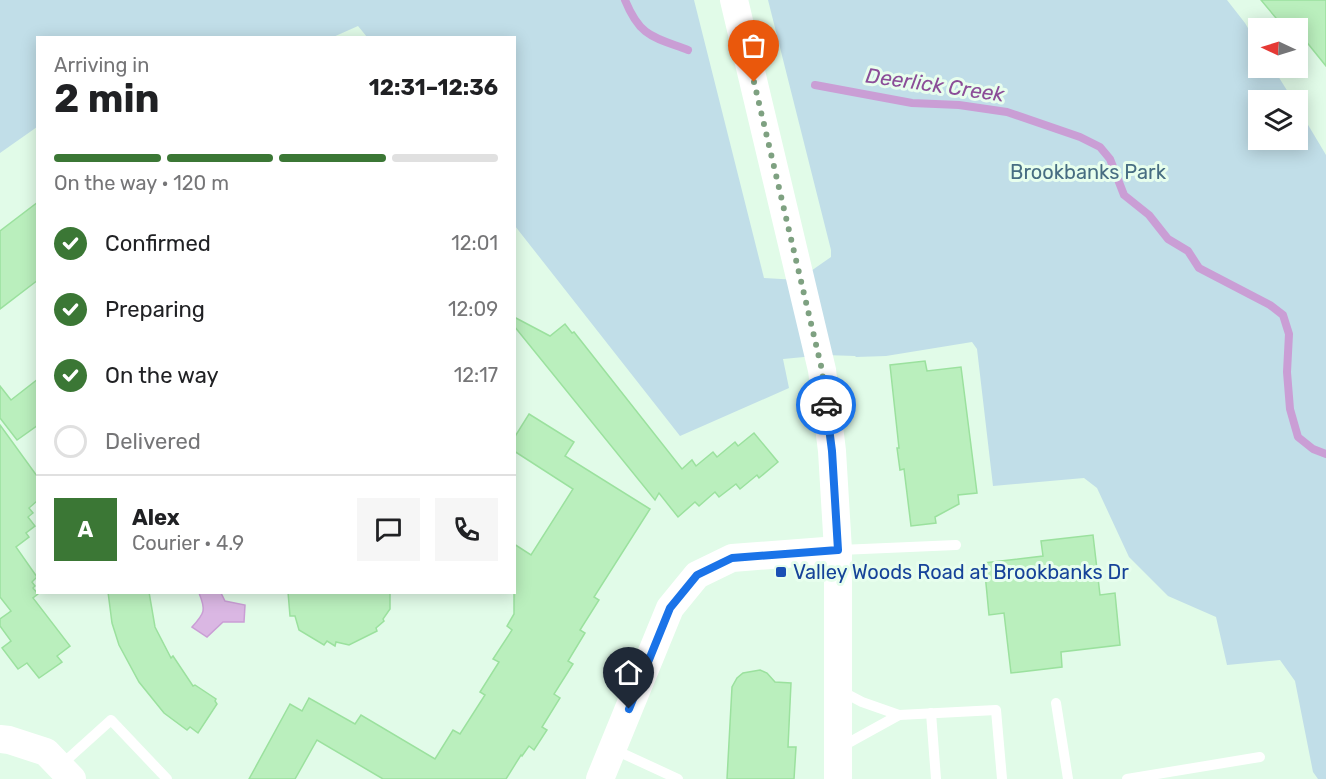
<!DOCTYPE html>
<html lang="en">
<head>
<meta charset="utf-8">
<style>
	:root { --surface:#fff; --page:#f6f6f6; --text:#202124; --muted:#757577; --line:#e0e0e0; --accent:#3b7735 }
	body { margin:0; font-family:Rubik,sans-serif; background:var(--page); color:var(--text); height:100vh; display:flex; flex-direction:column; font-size:22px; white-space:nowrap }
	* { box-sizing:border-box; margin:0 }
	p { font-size:20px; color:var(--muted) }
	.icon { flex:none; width:33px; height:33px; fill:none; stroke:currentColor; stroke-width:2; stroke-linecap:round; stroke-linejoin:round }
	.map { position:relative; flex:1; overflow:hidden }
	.side { position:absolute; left:36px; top:36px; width:480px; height:558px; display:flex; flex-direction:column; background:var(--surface); border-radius:0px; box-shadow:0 3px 15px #0003 }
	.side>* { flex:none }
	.needle { width:39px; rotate:274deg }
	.fabs { position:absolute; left:1248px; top:18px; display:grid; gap:12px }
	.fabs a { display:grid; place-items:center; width:60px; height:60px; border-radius:0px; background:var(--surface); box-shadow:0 3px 15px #0003; font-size:30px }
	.pin { position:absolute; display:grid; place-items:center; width:51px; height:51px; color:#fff; margin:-62px -26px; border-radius:50% 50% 50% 0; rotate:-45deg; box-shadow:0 0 6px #0007 }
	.pin .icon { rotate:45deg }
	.courier { position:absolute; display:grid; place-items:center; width:60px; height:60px; margin:-30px; border:4px solid #1a73e8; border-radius:50%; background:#fff; color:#222; box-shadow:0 2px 8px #0007 }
	.overview em { font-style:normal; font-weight:700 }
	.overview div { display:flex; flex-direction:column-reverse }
	.overview { display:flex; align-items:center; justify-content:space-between; height:102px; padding:0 18px }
	h1 { font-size:39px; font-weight:700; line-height:45px }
	.bar { display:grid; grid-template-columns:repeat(4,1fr); gap:9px 6px; align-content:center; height:72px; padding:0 18px }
	.bar i { height:8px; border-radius:4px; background:var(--line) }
	.bar .current { background:var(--accent) }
	.bar p { grid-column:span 4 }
	.line { display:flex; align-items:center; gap:15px; padding:0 18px; border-top:2px solid var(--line) }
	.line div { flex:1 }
	.round { display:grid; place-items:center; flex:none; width:63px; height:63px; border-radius:0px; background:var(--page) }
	ol { padding:0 18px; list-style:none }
	li { display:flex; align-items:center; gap:18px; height:66px }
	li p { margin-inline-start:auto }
	li .icon { padding:6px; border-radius:50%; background:var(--accent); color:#fff; stroke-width:4 }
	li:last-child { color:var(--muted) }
	li i { width:33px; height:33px; border:3px solid var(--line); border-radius:50% }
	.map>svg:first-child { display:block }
	.green { fill:#c1dee8 }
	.water { fill:#dab7e3; stroke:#ca9ed5; stroke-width:1.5 }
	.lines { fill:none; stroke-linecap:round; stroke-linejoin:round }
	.stream { stroke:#ca9ed5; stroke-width:8 }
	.building { fill:#baefbd; stroke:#9be19e; stroke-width:1.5 }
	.service { stroke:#fff; stroke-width:10 }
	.tertiary { stroke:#fff; stroke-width:28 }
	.done { stroke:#7ea181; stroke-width:6; stroke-dasharray:0 10.8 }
	.route { stroke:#1a73e8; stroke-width:8 }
	.transit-dot { fill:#1a4fb4; stroke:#e7feed; stroke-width:2 }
	.labels { text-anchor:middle; stroke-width:6; stroke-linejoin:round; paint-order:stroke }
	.park-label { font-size:20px; fill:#476d82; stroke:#e7feed }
	.transit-label { font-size:20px; fill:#164399; stroke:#e7feed; text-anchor:start }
	.water-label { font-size:21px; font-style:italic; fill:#8b4d98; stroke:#e7feed }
</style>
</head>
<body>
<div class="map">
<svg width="1326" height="779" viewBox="0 0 1326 779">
	<rect width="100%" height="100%" fill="#e1fbe8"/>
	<path class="green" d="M0,0H694L764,278L798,280L831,257V250L768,0H1227L1245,23L1258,45V68H1273L1293,100H1258V140H1298V108L1326,155V779H1318L1313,772L1295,681L1280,660L1227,665L1216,617L1168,596L1129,557L1097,488L1084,478L993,486L977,349L972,342L886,356L856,357L855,356L825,355L783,359L789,388L680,436L515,226L514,38L367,37L358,26L331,38H38L37,127L0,153Z"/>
	<path class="water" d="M199,593H221L225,601L245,605L244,622H223L207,637L192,627C205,613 206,610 199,593Z"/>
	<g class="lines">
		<g class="stream">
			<path d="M625,0C640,37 653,37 688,50"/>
			<path d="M815,85L912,103L959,105L1007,112L1080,137L1100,147L1110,159L1124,195L1149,215L1168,239L1188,251L1199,268L1270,305L1283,315L1289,334L1287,372L1290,409L1298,437L1313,449L1326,454"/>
		</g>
	</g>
	<g class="building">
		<path d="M1261,0H1326V66L1288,19L1281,24Z"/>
		<path d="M38,202V280L0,309V231Z"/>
		<path d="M514,317L550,336L565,324L572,333L574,332L682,469L692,460L696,466L713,452L717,457L735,442L738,446L754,433L778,462L759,478L757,475L740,489L736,484L719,497L715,492L699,506L695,502L678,517L659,493L655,500L514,326Z"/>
		<path d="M925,361L927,371L961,367L977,493L958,495L959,504L935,517L936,523L911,526L904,469L900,470L897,448H899L890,365Z"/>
		<path d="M38,379V425L17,440L0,418V386L11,400Z"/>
		<path d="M529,414L574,442L565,456L650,509L594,597L599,600L580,630L585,633L568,661L573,664L554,694L560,698L542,727L547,730L534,750L529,746L522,756L521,755L506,779H383L317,740L295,779H249L290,704L302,711L309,698L355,724L361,715L435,759L453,730L460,734L485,695L480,692L499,662L493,659L512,630L507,626L514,614V544L531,555L573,489L514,451V438Z"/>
		<path d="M0,425L37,476V501L29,508L33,513L28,517L35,526L26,533L29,537L16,547L37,577L32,582L35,586L33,588L38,594L33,598L70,646L57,656L62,662L39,678L27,663L18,669L2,648L11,641L0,626V619L11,611L0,597Z"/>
		<path d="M1093,535L1100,595L1115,593L1120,645L1061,652L1062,667L1011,673L1004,613L989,615L984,563L1043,556L1041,541Z"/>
		<path d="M108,592H149L155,627L171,658L173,656L193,686L195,685L216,699L215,701L217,704L198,733L190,727L187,730L164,713L139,682L119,645L112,623Z"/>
		<path d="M288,592H390V609L383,619L384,621L376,628L377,631L349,645L336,642L335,646L327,641L324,645L299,630L295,616H290Z"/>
		<path d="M760,670L767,673L775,682L791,683L788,747H796L794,779H727L732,687L737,678L743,673Z"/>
	</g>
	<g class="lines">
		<g class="service">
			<path d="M840,550L956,545"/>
			<path d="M841,691L862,702L899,715L996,710L1002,779"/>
			<path d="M1056,703L1068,779"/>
			<path d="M931,713L936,779"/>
			<path d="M841,747L899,715"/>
			<path d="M613,749L678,779"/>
			<path d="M60,766L111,720L167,779"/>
			<path d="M1127,779L1260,757"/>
		</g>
		<g class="tertiary">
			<path d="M734,0L822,370L832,451L838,550V779"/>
			<path d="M0,739L9,740L46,752L72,779"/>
			<path d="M600,779L670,608L697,575L732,558L838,550"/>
		</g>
	</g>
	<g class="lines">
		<path class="done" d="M754,82L822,370L826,405"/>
		<path class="route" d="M629,709L670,608L697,575L732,558L838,550L832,451L826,405"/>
	</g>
	<rect class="transit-dot" x="775" y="566" width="12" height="12" rx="3"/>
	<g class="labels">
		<g class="park-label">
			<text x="1088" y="179">Brookbanks Park</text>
		</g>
		<g class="transit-label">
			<text x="793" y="579">Valley Woods Road at Brookbanks Dr</text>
		</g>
		<g class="water-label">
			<text transform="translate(935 85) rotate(8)" y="7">Deerlick Creek</text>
		</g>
	</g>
</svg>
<div class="fabs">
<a><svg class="needle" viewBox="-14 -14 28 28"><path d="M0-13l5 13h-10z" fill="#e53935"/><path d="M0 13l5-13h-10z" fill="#757577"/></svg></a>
<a><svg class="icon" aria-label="layers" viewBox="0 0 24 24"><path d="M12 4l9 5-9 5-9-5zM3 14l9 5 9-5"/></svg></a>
</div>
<div class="pin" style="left:754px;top:82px;background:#ea580c"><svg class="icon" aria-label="bag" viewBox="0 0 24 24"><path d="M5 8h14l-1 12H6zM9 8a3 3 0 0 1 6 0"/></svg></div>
<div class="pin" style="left:629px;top:709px;background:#1f2937"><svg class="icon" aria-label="home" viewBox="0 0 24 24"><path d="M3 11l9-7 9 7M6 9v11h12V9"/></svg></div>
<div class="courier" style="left:826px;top:405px"><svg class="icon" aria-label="car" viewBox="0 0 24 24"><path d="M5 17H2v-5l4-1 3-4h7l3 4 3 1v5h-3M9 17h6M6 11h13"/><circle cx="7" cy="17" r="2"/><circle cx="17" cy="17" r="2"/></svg></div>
<section class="side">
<div class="overview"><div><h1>2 min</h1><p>Arriving in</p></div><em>12:31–12:36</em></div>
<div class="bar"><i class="current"></i><i class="current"></i><i class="current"></i><i></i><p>On the way · 120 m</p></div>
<ol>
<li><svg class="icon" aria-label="check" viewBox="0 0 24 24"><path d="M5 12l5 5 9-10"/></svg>Confirmed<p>12:01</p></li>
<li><svg class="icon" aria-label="check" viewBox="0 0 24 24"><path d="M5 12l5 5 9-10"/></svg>Preparing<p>12:09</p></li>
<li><svg class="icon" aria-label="check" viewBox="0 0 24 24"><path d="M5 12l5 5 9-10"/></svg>On the way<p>12:17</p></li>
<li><i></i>Delivered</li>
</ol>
<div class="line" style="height:108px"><b class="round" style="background:var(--accent);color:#fff">A</b><div><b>Alex</b><p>Courier · 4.9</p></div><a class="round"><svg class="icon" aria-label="chat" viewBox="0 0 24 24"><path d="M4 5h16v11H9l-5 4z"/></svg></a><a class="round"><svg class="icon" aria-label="phone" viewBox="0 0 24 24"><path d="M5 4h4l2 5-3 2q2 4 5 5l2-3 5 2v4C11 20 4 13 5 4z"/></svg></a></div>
</section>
</div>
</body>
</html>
